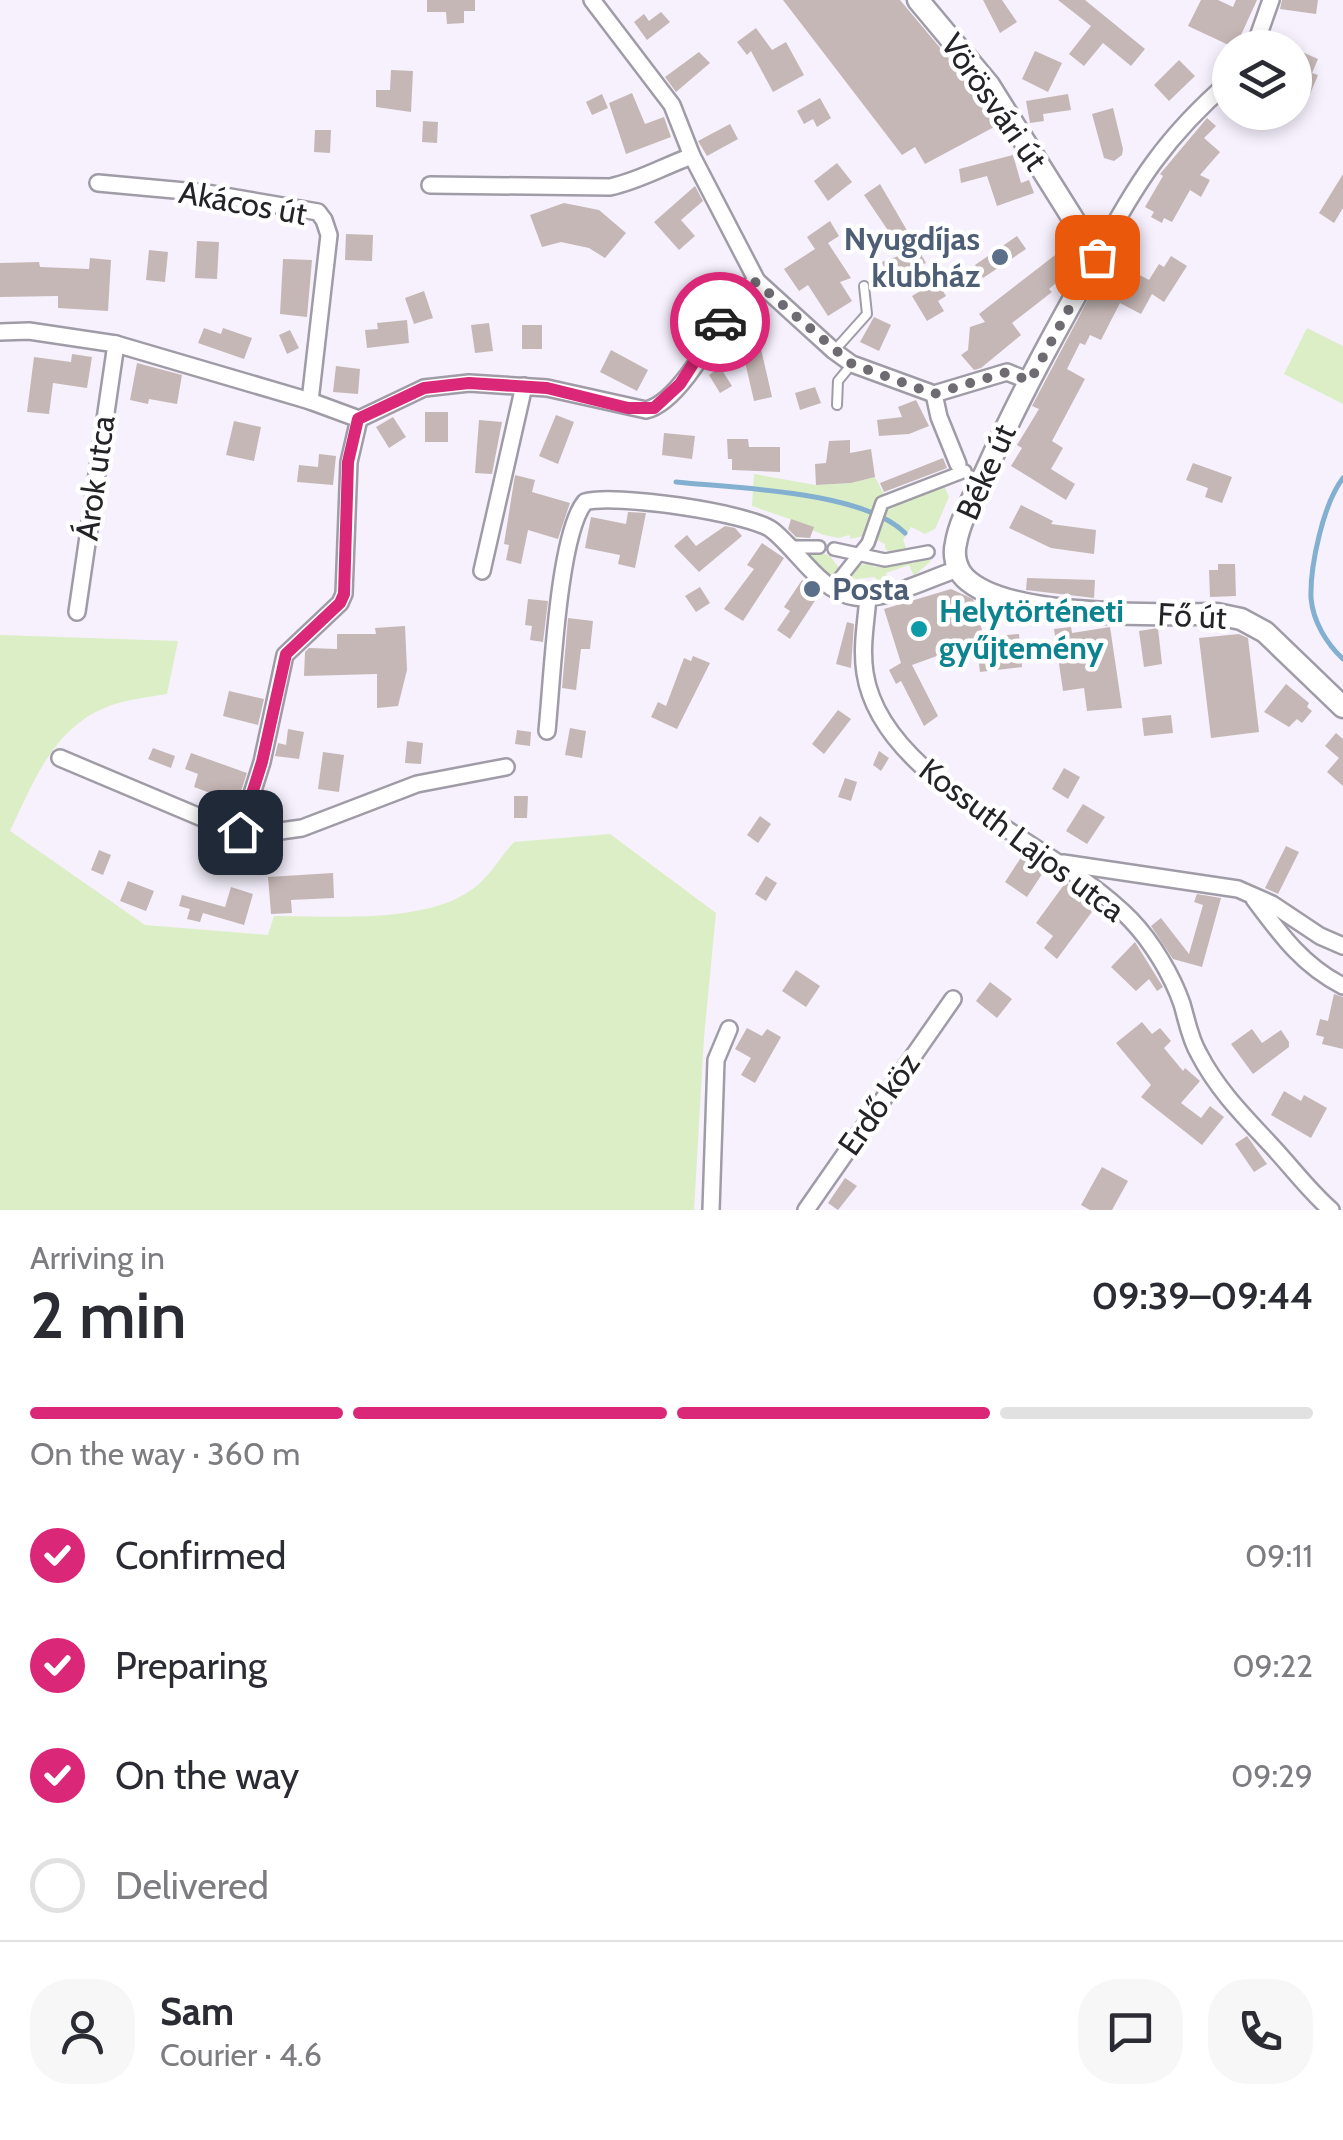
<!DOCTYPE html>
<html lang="en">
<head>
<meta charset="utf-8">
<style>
	:root { --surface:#fff; --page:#f7f7f7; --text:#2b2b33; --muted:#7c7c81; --line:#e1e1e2; --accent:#db2777 }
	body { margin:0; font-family:Cabin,sans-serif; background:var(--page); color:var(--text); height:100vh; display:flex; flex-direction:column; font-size:38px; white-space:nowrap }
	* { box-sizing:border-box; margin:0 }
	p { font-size:32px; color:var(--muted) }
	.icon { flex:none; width:55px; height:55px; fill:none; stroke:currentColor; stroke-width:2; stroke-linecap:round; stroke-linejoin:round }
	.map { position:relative; height:1210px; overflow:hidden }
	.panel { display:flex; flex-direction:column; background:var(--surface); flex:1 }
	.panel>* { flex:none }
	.controls { position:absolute; left:1212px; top:30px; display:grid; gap:20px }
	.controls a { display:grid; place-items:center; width:100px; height:100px; border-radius:50%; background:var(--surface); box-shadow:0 5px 15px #0003; font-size:50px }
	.pin { position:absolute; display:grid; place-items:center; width:85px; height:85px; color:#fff; margin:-42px; border-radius:20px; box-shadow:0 5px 15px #0006 }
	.courier { position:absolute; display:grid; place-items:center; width:100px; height:100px; margin:-50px; border:8px solid #db2777; border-radius:50%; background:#fff; color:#222; box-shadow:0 2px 12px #0007 }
	.headline em { font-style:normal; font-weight:600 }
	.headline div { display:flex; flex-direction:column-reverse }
	.headline { display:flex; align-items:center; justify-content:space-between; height:170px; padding:0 30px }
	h1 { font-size:65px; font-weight:600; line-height:75px }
	.bar { display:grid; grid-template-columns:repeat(4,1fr); gap:15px 10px; align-content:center; height:120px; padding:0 30px }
	.bar i { height:12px; border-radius:8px; background:var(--line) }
	.bar .current { background:var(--accent) }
	.bar p { grid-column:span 4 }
	.line { display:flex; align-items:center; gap:25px; padding:0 30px; border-top:2px solid var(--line) }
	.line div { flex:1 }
	.round { display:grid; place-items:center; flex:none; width:105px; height:105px; border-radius:40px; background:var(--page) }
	ol { padding:0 30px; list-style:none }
	li { display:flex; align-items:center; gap:30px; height:110px }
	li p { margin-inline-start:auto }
	li .icon { padding:10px; border-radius:50%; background:var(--accent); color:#fff; stroke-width:4 }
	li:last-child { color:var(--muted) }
	li i { width:55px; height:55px; border:5px solid var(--line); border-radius:50% }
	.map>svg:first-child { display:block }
	.green { fill:#dbeec5 }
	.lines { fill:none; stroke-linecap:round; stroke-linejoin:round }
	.stream { stroke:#83b0d1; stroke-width:5 }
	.building { fill:#c5b7b5 }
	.service-casing { stroke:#a09ca7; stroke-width:12 }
	.pedestrian-casing { stroke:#a09ca7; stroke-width:16 }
	.minor-casing { stroke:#a09ca7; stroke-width:20 }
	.secondary-casing { stroke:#a09ca7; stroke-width:25 }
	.service { stroke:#fff; stroke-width:8 }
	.pedestrian { stroke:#fff; stroke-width:11 }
	.minor { stroke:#fff; stroke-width:15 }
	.secondary { stroke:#fff; stroke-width:20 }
	.done { stroke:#6e6b72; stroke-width:10; stroke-dasharray:0 18 }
	.route { stroke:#db2777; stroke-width:12 }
	.service-dot { fill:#5c6f8a; stroke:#fff; stroke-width:4 }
	.culture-dot { fill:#0f9aa8; stroke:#fff; stroke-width:4 }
	.labels { text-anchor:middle; stroke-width:9; stroke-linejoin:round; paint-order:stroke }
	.street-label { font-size:32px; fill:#242327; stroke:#fff }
	.service-label { font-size:32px; font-weight:bold; fill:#4e5e75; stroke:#fff; text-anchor:end }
	.culture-label { font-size:32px; font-weight:bold; fill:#0d838f; stroke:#fff; text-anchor:start }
</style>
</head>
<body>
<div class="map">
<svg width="1343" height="1210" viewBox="0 0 1343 1210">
	<rect width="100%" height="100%" fill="#f6f1fd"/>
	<g class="green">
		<path d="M1307,328L1343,346V404L1284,374Z"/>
		<path d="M754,474L816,485L851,483L875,477L886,498L867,535L851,539L849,535L839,538L824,535L812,530L813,527L752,506Z"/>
		<path d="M943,483L949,497L935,529L925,534L911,527L903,540L907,550L892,556L885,548V544L873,538L882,509Z"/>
		<path d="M786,534L820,546L818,551L830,556L839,568L832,580Z"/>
		<path d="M925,558L931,561L914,576L909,565L886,573L889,583L878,587L875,577L856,579L846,576L850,568L870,563L874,567L890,566L910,559L912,564Z"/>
		<path d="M0,635L178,641L167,694C149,697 129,699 112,705C54,725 34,781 10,831L145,925L268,935L274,916C331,916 434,925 479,884C492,872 502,855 514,842L610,834L716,913L704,1037L694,1210H0Z"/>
	</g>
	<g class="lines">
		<g class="stream">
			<path d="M1343,478C1323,504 1310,566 1311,598C1313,622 1327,644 1343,659"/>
			<path d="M676,482C735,488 863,491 905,533"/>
		</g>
	</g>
	<g class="building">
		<path d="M427,0H475V11H464V23L447,24L446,12H427Z"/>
		<path d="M783,0H900L978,93L996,126L925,164L915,147L902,155Z"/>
		<path d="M983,0H1002L1017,22L1000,33Z"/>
		<path d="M1058,0H1085L1145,49L1131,66L1103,43L1084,66L1069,54L1091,26Z"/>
		<path d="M1201,0H1218L1233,7L1236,0H1257L1235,48L1188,26Z"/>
		<path d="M1282,0H1318L1316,14L1280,9Z"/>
		<path d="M661,12L670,22L647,40L634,22L644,14L649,21Z"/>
		<path d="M756,28L772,50L786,42L804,75L773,92L751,51L747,55L737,42Z"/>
		<path d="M1035,51L1062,63L1048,92L1022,79Z"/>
		<path d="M1300,51L1318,59L1312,73L1318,75L1310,94L1295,88V63Z"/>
		<path d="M699,52L710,63L676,92L665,77Z"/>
		<path d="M1179,60L1195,76L1169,101L1154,85Z"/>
		<path d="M391,70L413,71L411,112L376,107V90H390Z"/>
		<path d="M632,93L645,124L664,117L671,137L626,154L609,103Z"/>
		<path d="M602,94L608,108L592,115L586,102Z"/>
		<path d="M1068,94L1071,110L1043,114L1044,121L1030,123L1026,101Z"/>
		<path d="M820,98L831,118L817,127L813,119L804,124L797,111Z"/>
		<path d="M1113,108L1123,149L1122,155L1114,161L1104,158L1092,114Z"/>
		<path d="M1207,118L1216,126L1204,138L1220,152L1200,175L1210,180L1201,197L1190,190L1172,222L1164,218L1162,223L1151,217L1154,212L1145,207L1163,176L1160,174Z"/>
		<path d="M423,121L438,122L437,143L422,142Z"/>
		<path d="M730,124L738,139L707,156L698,141Z"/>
		<path d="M315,130H331L330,153L314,152Z"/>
		<path d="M1013,155L1021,183L1029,180L1034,193L997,206L987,176L961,183L959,169Z"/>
		<path d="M837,163L852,182L828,201L814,181Z"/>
		<path d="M1343,174V208L1334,223L1319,213Z"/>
		<path d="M880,184L926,263L888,278L882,262L904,254L864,195Z"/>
		<path d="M695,186L703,201L681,220L695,236L679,250L654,222Z"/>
		<path d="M564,203L599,210L626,233L605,258L589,248L561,242L542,247L530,215Z"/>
		<path d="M830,221L839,236L828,243L851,278L840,282L852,301L828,316L808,285L799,291L784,269L815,249L807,237Z"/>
		<path d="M346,234L373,235L372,261L345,260Z"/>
		<path d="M1122,235L1134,242L1121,265L1149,280L1159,264L1164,267L1171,256L1187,266L1164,302L1152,294L1141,314L1120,303L1101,340L1090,335L1085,345L1080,343L1067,369L1085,379L1052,441L1063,448L1051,469L1075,484L1066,500L1011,466L1022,448L1017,445L1039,409L1032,406Z"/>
		<path d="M1017,236L1026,249L983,278L975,265Z"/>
		<path d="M197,241L219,242L217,279L195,278Z"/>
		<path d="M1072,242L1081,257L1076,266L1049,289L1052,292L1012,323L1021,335L981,368L974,370L961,355L968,350L970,327L985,322L979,314Z"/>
		<path d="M149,250L168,252L165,282L146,280Z"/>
		<path d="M90,258L111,260L108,311L58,308V296L0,297V263L39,262L40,267L89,269Z"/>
		<path d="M283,259L312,260L307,317L280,314Z"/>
		<path d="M937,281L946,296L938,301L944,311L927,321L912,296Z"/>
		<path d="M424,291L433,318L414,324L405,298Z"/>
		<path d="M874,317L891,325L879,351L860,342Z"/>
		<path d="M407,320L409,343L367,348L365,330L378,329L377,323Z"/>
		<path d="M489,323L493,351L475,353L471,325Z"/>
		<rect x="522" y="325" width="20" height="24"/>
		<path d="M204,328L221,334L223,328L252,338L244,359L198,343Z"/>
		<path d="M290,330L299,348L287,354L279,335Z"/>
		<path d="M761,349L772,397L754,401L743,353Z"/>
		<path d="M611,350L648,370L637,391L600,372Z"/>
		<path d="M72,354L92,357L87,388L53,383L49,414L27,412L34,357L71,362Z"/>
		<path d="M137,363L182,375L177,404L149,399L148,404L130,400Z"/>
		<path d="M336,366L360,369L358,394L333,392Z"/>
		<path d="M720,367L732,386L720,393L709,375Z"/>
		<path d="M815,387L821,403L800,410L795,393Z"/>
		<path d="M916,400L929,426L909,434L879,436L877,420L902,417L898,407Z"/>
		<rect x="425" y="412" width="23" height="30"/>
		<path d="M556,415L574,422L558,464L539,456Z"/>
		<path d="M393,417L406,437L389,448L376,427Z"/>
		<path d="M479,420L502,422L492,474L475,473Z"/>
		<path d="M234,421L261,427L254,461L226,455Z"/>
		<path d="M664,433L695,436L692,459L662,455Z"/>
		<path d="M727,439H748L749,447H780V472L732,470V459H728Z"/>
		<path d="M850,440V453L871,449L875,477L851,483L816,485L815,464L826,463L829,441Z"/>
		<path d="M319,454L336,456L333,485L297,482L299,465L318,467Z"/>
		<path d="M943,458L947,468L884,492L880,483Z"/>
		<path d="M1193,463L1232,477L1222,503L1205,497L1208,488L1186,480Z"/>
		<path d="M515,475L535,480L532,492L570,503L558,539L528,530L521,564L506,560L509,545L504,544Z"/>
		<path d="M1021,505L1053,521L1051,524L1096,530L1094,554L1051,548L1009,528Z"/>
		<path d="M628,512L646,513L635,568L618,564L620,555L585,548L591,517L626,524Z"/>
		<path d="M791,519L814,527L810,538L796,537L788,529Z"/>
		<path d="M725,526L735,528L742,536L699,572L674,546L687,535L696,546Z"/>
		<path d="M762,543L784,558L743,621L724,609L754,569L747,565Z"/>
		<path d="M1218,564H1235L1236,596L1210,597L1209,570H1218Z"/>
		<path d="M1027,578L1095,580L1094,598L1026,590Z"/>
		<path d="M802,580L820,593L790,639L777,630L790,611L784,607Z"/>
		<path d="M700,587L710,603L696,612L685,596Z"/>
		<path d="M951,589L973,599L984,637L1019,634L1022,667L980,672L977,647L948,655V652L912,665L938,716L924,726L901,681L896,684L889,670L901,663L884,609Z"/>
		<path d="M528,599L548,601L543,642L530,640L532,626L525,625Z"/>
		<path d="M568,618L593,621L590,649H581L576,690L562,688Z"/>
		<path d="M847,622L854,624L851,668L836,664Z"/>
		<path d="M405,626L407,670L398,706L377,708V674L304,676L305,652L309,648L337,649V634H376L375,628Z"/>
		<path d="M1071,627L1072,633L1110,627L1122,708L1087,711L1084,688L1063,691L1054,629Z"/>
		<path d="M1158,628L1162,664L1144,667L1139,631Z"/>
		<path d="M1239,634L1248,638L1259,732L1211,738L1199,638Z"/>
		<path d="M693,656L710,663L677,729L651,717L658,702L666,706L684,658L691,661Z"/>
		<path d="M1286,684L1309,703L1307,707L1312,711L1302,723L1297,719L1289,727L1264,712Z"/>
		<path d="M229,691L264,699L258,725L223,716Z"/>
		<path d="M838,710L851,719L824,754L812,744Z"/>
		<path d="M1171,715L1173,733L1144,736L1142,718Z"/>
		<path d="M570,728L586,731L582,758L565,755Z"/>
		<path d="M288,729L304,732L299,759L275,756L278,743L286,745Z"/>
		<path d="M517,730L531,732L530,746L515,744Z"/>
		<path d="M1336,733L1343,739V786L1327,772L1339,758L1325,746Z"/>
		<path d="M407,741L423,743L421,764L405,763Z"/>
		<path d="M153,748L175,756L171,768L148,759Z"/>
		<path d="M879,751L889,758L881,771L873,765Z"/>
		<path d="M323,752L344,755L339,792L318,789Z"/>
		<path d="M191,753L247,773L237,803L194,787L198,774L185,769Z"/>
		<path d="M1064,768L1080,777L1068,799L1052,789Z"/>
		<path d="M845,778L857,782L851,801L838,797Z"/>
		<path d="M514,796H528L527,818H514Z"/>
		<path d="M1083,804L1105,817L1087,844L1066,831Z"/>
		<path d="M760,816L771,824L758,843L747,835Z"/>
		<path d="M1286,846L1299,852L1278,894L1265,888Z"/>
		<path d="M99,850L111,855L103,875L91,870Z"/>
		<path d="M1022,856L1044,871L1027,897L1005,882Z"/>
		<path d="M333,873L334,898L291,900L292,913L271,914L268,877Z"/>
		<path d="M766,876L777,883L766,901L755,894Z"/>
		<path d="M128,881L154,891L146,911L120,901Z"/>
		<path d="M1066,882L1097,905L1057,959L1044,948L1053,936L1036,923Z"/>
		<path d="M231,887L253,894L244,925L203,913L200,922L187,919L190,909L179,906L182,895L225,907Z"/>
		<path d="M1197,894L1221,898L1202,967L1173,959L1151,926L1161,918L1189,954L1203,905L1194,902Z"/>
		<path d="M1135,942L1163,987L1157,991L1149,979L1136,991L1111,967Z"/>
		<path d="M796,970L820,986L806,1007L782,991Z"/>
		<path d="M990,982L1012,999L997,1018L976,1001Z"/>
		<path d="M1334,994L1343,997V1049L1322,1044L1324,1037L1316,1035L1320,1019L1328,1021Z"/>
		<path d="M1142,1022L1152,1034L1160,1028L1171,1041L1164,1048L1183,1071L1185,1068L1200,1081L1181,1103L1201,1118L1210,1106L1224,1117L1202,1145L1141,1097L1151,1085L1116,1043Z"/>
		<path d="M747,1028L762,1036L767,1029L781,1037L755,1083L741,1075L751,1058L735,1049Z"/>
		<path d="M1252,1029L1262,1043L1281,1030L1289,1042V1047L1253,1074L1231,1044Z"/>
		<path d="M1284,1091L1301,1101L1304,1095L1327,1108L1311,1138L1271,1115Z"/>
		<path d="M1247,1136L1267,1164L1254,1172L1235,1144Z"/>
		<path d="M1102,1167L1128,1181L1112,1210H1090L1081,1205Z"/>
		<path d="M845,1178L857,1186L838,1210L828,1203Z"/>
	</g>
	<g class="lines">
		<g class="service-casing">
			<g id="service">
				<path d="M834,351L867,314L864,286"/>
				<path d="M837,405L838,381L852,364"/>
			</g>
		</g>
		<g class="pedestrian-casing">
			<g id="pedestrian">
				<path d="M788,547H819"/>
				<path d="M834,549L885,560L928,552"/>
				<path d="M833,587L868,543L882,503L965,471"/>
			</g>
		</g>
		<g class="minor-casing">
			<g id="minor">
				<path d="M592,0L672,105L692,156L757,281L834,351L852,364L934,394L1007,372L1029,381"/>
				<path d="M1254,48L1271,0"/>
				<path d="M98,183L207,193L318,212L324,220L329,235L310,401"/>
				<path d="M430,185L610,187C639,181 664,166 692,156"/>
				<path d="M1097,257C1135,184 1167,135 1230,81"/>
				<path d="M0,332L29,331L116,344L310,401L359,419L424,388L469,383L547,388L646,410C682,402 721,321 742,291L757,281"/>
				<path d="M934,394L939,417L958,464"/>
				<path d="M482,571L524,386"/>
				<path d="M868,597C866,623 861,647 865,673C882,784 1059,844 1131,920C1152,942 1172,975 1182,1004C1187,1021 1190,1039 1199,1054C1217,1089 1243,1115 1269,1143C1290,1165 1308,1190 1331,1210"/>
				<path d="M77,612L116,344"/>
				<path d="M547,731C552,683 558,534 585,502C613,493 750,513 772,530C798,550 820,592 855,597C888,601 927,579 958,569"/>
				<path d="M60,758L226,828L266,833L302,828L417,784L506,767"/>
				<path d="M240,832L262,762L285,655L340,603L344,594L349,462L359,419"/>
				<path d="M1063,863L1238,889L1272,904L1320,936L1343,946"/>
				<path d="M1254,899C1280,934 1303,966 1343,986"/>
				<path d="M711,1210L716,1060L729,1029"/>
				<path d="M806,1210L953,999"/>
			</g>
		</g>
		<g class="secondary-casing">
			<path id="secondary" d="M918,0L989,85L1097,257C1057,328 1018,399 985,473C975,495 960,519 956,543C953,555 956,569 965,578C1008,620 1158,614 1217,614L1241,619L1265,632L1343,707"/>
		</g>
		<use href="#service" class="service"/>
		<use href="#pedestrian" class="pedestrian"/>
		<use href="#minor" class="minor"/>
		<use href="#secondary" class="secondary"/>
	</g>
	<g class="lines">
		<path class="done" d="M720,322L742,291L756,282L852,364L934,394L1007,372L1030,381L1097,257"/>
		<path class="route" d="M240,832L262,762L286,654L340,603L344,594L348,462L358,419L424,388L469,383L547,388L628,408H654L680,384L720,322"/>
	</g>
	<g class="service-dot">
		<circle cx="1000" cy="257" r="10"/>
		<circle cx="812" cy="589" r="10"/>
	</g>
	<circle class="culture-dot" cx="919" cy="629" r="10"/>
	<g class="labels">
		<g class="street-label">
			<text transform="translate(994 102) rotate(55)" y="11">Vörösvári út</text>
			<text transform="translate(243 203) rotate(10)" y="11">Akácos út</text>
			<text transform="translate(986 472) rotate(-66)" y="11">Béke út</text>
			<text transform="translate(95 478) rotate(-82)" y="11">Árok utca</text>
			<text transform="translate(1192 616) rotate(3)" y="11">Fő út</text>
			<text transform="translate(1022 840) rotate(37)" y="11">Kossuth Lajos utca</text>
			<text transform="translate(879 1104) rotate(-55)" y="11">Erdő köz</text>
		</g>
		<g class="service-label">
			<text x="980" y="250">Nyugdíjas<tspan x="980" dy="37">klubház</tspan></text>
			<text x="832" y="600" text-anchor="start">Posta</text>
		</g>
		<g class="culture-label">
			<text x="939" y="622">Helytörténeti<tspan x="939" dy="37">gyűjtemény</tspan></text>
		</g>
	</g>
</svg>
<div class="controls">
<a><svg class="icon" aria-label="layers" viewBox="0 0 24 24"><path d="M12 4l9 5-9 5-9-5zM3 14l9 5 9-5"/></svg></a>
</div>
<div class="pin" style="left:1097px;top:257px;background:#ea580c"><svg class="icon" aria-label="bag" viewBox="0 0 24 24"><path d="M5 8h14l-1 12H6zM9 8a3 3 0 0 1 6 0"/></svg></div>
<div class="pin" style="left:240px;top:832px;background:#1f2937"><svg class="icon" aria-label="home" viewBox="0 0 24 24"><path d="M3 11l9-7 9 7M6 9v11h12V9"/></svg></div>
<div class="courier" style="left:720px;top:322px"><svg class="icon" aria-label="car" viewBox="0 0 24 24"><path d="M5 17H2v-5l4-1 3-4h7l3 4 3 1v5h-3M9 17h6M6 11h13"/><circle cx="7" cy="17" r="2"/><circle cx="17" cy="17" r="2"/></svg></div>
</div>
<section class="panel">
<div class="headline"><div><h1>2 min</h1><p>Arriving in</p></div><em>09:39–09:44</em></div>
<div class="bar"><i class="current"></i><i class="current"></i><i class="current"></i><i></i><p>On the way · 360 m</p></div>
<ol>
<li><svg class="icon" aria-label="check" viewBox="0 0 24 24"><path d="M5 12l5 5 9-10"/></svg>Confirmed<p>09:11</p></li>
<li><svg class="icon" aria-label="check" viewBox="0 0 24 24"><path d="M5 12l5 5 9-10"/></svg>Preparing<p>09:22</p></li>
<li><svg class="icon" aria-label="check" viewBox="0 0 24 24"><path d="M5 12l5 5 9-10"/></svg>On the way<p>09:29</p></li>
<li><i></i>Delivered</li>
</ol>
<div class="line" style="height:180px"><a class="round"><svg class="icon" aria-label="person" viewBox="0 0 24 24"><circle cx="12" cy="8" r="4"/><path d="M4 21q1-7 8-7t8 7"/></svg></a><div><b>Sam</b><p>Courier · 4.6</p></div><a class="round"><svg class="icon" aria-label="chat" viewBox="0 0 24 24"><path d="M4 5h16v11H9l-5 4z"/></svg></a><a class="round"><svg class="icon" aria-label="phone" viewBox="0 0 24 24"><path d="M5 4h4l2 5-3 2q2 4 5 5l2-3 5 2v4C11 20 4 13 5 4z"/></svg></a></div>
</section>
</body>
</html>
